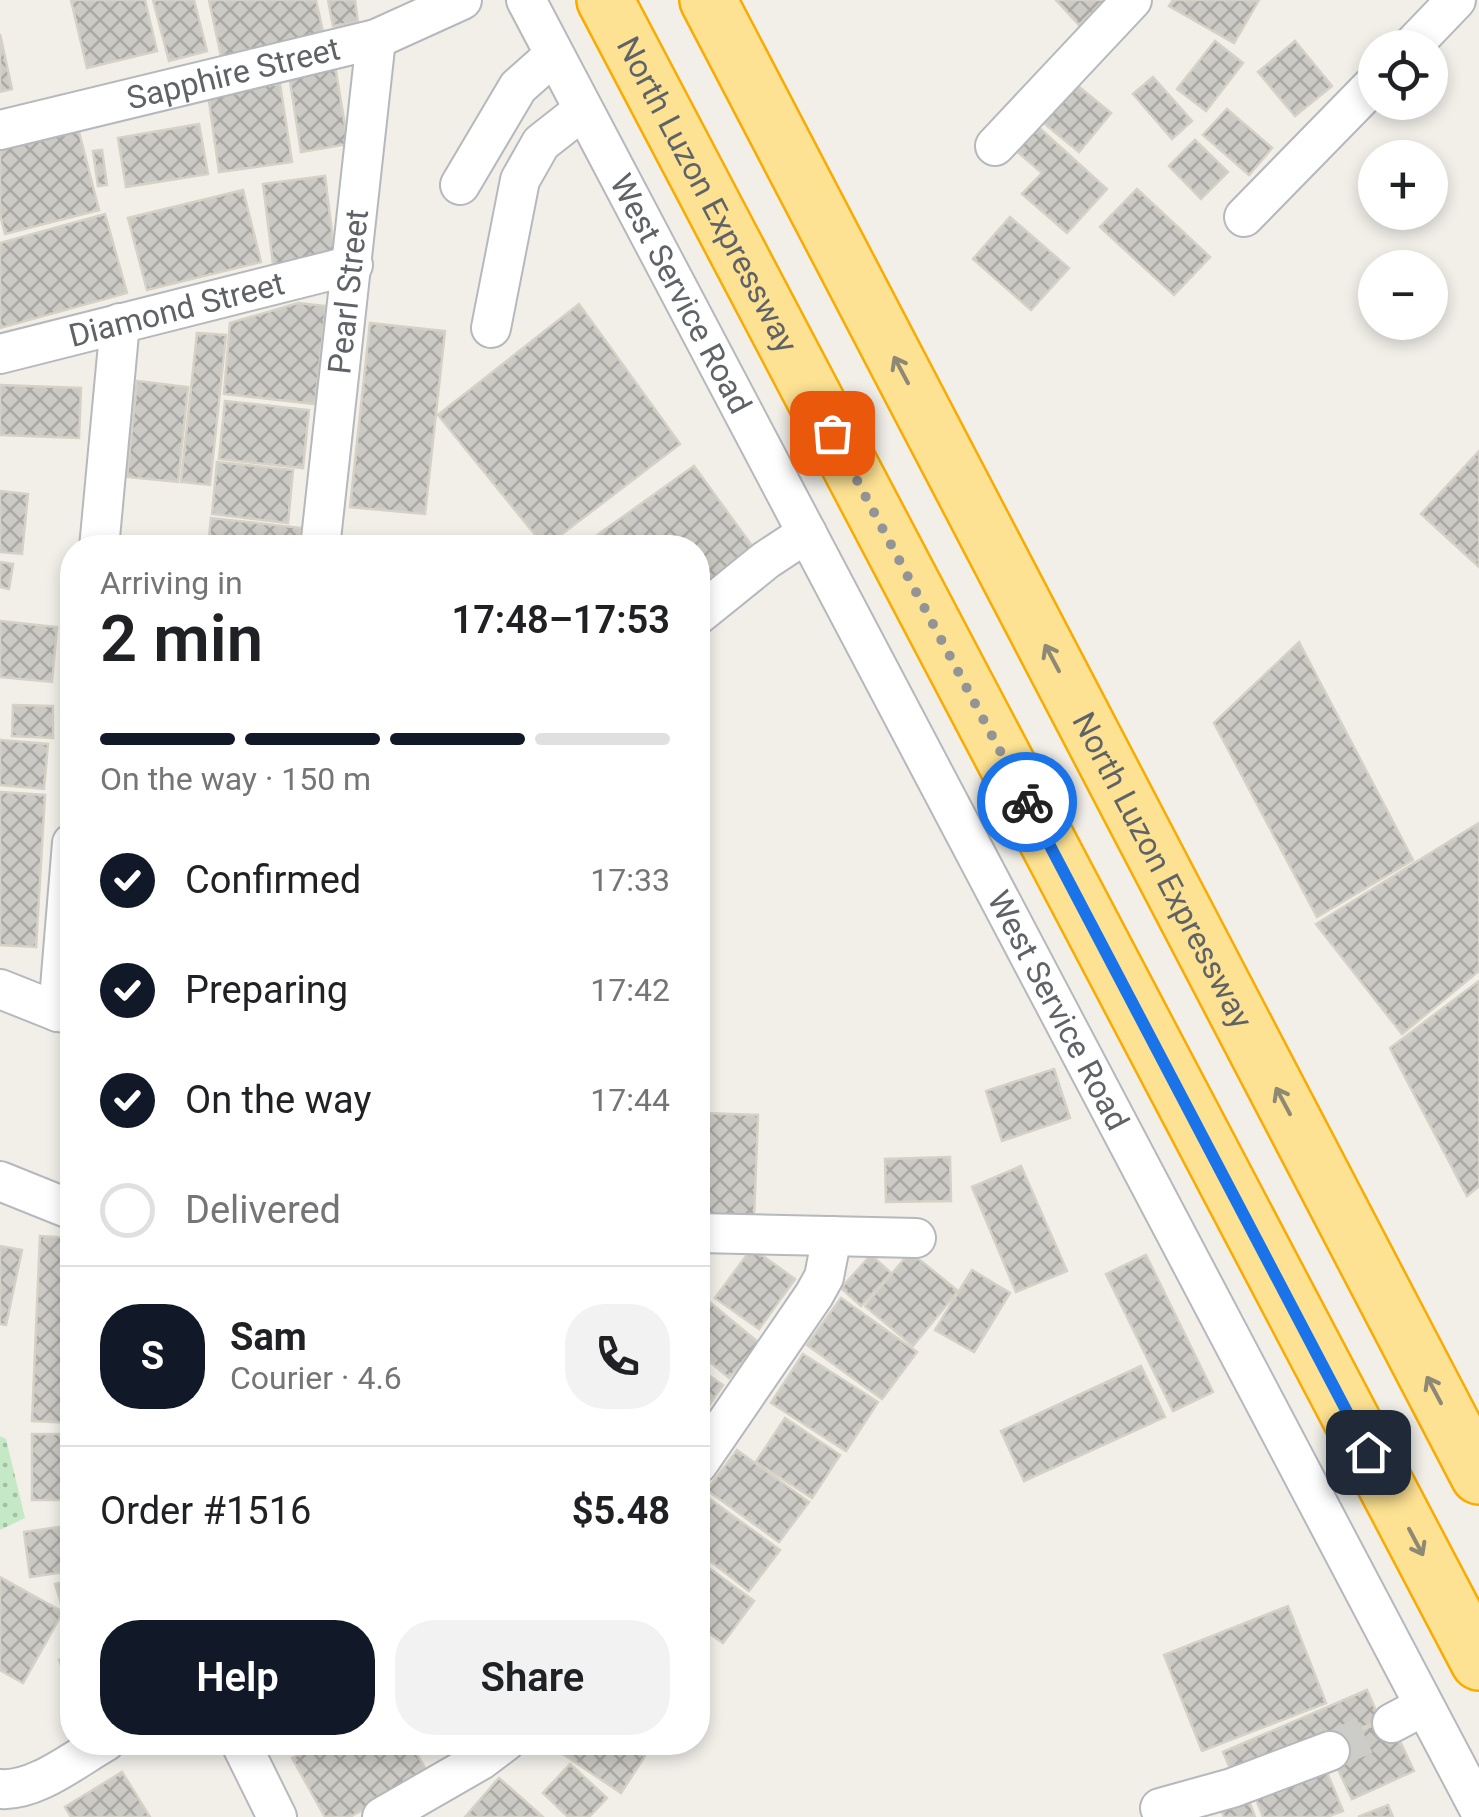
<!DOCTYPE html>
<html lang="en">
<head>
<meta charset="utf-8">
<style>
	:root { --surface:#fff; --page:#f2f2f2; --text:#202124; --muted:#757577; --line:#e0e0e0; --accent:#111827 }
	body { margin:0; font-family:Roboto,sans-serif; background:var(--page); color:var(--text); height:100vh; display:flex; flex-direction:column; font-size:38px; white-space:nowrap }
	* { box-sizing:border-box; margin:0 }
	p { font-size:32px; color:var(--muted) }
	.icon { flex:none; width:55px; height:55px; fill:none; stroke:currentColor; stroke-width:2; stroke-linecap:round; stroke-linejoin:round }
	.map { position:relative; flex:1; overflow:hidden }
	.drawer { position:absolute; left:60px; top:535px; width:650px; height:1220px; display:flex; flex-direction:column; background:var(--surface); border-radius:40px; box-shadow:0 5px 15px #0003 }
	.drawer>* { flex:none }
	.controls { position:absolute; left:1358px; top:30px; display:grid; gap:20px }
	.controls a { display:grid; place-items:center; width:90px; height:90px; border-radius:50%; background:var(--surface); box-shadow:0 5px 15px #0003; font-size:50px }
	.pin { position:absolute; display:grid; place-items:center; width:85px; height:85px; color:#fff; margin:-42px; border-radius:20px; box-shadow:0 5px 15px #0006 }
	.courier { position:absolute; display:grid; place-items:center; width:100px; height:100px; margin:-50px; border:8px solid #1a73e8; border-radius:50%; background:#fff; color:#222; box-shadow:0 2px 12px #0007 }
	.overview em { font-style:normal; font-weight:600 }
	.overview div { display:flex; flex-direction:column-reverse }
	.overview { display:flex; align-items:center; justify-content:space-between; height:170px; padding:0 40px }
	h1 { font-size:65px; font-weight:600; line-height:75px }
	.bar { display:grid; grid-template-columns:repeat(4,1fr); gap:15px 10px; align-content:center; height:120px; padding:0 40px }
	.bar i { height:12px; border-radius:8px; background:var(--line) }
	.bar .on { background:var(--accent) }
	.bar p { grid-column:span 4 }
	.line { display:flex; align-items:center; gap:25px; padding:0 40px; border-top:2px solid var(--line) }
	.line div { flex:1 }
	.round { display:grid; place-items:center; flex:none; width:105px; height:105px; border-radius:40px; background:var(--page) }
	ol { padding:0 40px; list-style:none }
	li { display:flex; align-items:center; gap:30px; height:110px }
	li p { margin-inline-start:auto }
	li .icon { padding:10px; border-radius:50%; background:var(--accent); color:#fff; stroke-width:4 }
	li:last-child { color:var(--muted) }
	li i { width:55px; height:55px; border:5px solid var(--line); border-radius:50% }
	.action { display:flex; gap:20px; margin-top:auto; padding:20px 40px }
	.action a { flex:1; height:115px; border-radius:40px; background:var(--accent); color:#fff; font-size:40px; font-weight:600; line-height:115px; text-align:center }
	.action a+a { background:var(--page); color:var(--text) }
	.map>svg:first-child { display:block }
	.grass { fill:url(#grass-dots) }
	.building { fill:url(#building-cross-hatch); stroke:#d6d1c6; stroke-width:2.5 }
	.lines { fill:none; stroke-linecap:round; stroke-linejoin:round }
	.minor-tunnel { stroke:#ccccc8; stroke-width:38; stroke-dasharray:38 19; stroke-linecap:butt }
	.minor-casing { stroke:#b5b8bc; stroke-width:42 }
	.highway-casing { stroke:#f9ab00; stroke-width:60 }
	.minor { stroke:#fff; stroke-width:38 }
	.highway { stroke:#fde293; stroke-width:55 }
	.oneway { stroke:#8e8975 }
	.done { stroke:#929495; stroke-width:10; stroke-dasharray:0 18 }
	.route { stroke:#1a73e8; stroke-width:12 }
	.labels { text-anchor:middle; stroke-width:8; stroke-linejoin:round; paint-order:stroke }
	.street-label { font-size:32px; fill:#5f6368; stroke:#fff }
</style>
</head>
<body>
<div class="map">
<svg width="1479" height="1817" viewBox="0 0 1479 1817">
	<defs>
		<pattern id="grass-dots" width="8" height="8" patternUnits="userSpaceOnUse" patternTransform="scale(2.5)"><rect width="8" height="8" fill="#c5e8c5"/><path d="M2 2h.1M6 6h.1" fill="none" stroke="#a3c0a4" stroke-width="1.8" stroke-linecap="round"/></pattern>
		<pattern id="building-cross-hatch" width="8" height="8" patternUnits="userSpaceOnUse" patternTransform="scale(2.5)"><rect width="8" height="8" fill="#cccac5"/><path d="M0 0l8 8M0 8l8-8" fill="none" stroke="#a9a8a4"/></pattern>
	</defs>
	<rect width="100%" height="100%" fill="#f1efe8"/>
	<path class="grass" d="M0,1436L6,1439L25,1518L0,1530Z"/>
	<g class="building">
		<path d="M71,0H145L157,51L87,68Z"/>
		<path d="M153,0H194L207,51L169,61Z"/>
		<path d="M209,0H316L325,41L222,61Z"/>
		<path d="M328,0H355L358,22L333,26Z"/>
		<path d="M1056,0H1106L1079,25Z"/>
		<path d="M1173,0H1259L1234,43L1169,6Z"/>
		<path d="M0,34L12,89L0,92Z"/>
		<path d="M1215,41L1243,63L1206,111L1177,89Z"/>
		<path d="M1295,41L1332,86L1295,116L1258,72Z"/>
		<path d="M334,60L348,144L301,152L288,68Z"/>
		<path d="M1067,77L1111,113L1079,152L1034,115Z"/>
		<path d="M1153,77L1192,121L1172,139L1133,94Z"/>
		<path d="M280,84L292,162L219,172L208,94Z"/>
		<path d="M1227,109L1272,148L1249,175L1203,135Z"/>
		<path d="M199,124L208,174L126,187L118,138Z"/>
		<path d="M1035,124L1107,189L1067,233L1022,194L1042,173L1013,148Z"/>
		<path d="M78,128L99,210L5,234L0,214V148Z"/>
		<path d="M1195,140L1228,172L1201,199L1169,166Z"/>
		<path d="M102,150L107,185L98,186L93,151Z"/>
		<path d="M325,176L335,257L273,264L263,184Z"/>
		<path d="M1137,189L1210,257L1174,295L1100,227Z"/>
		<path d="M243,190L261,262L147,290L128,218Z"/>
		<path d="M105,214L127,293L0,328V243Z"/>
		<path d="M1010,217L1069,268L1031,310L973,259Z"/>
		<path d="M298,303L326,306L315,404L224,394L230,323Z"/>
		<path d="M579,304L680,444L545,547L438,415Z"/>
		<path d="M370,323L445,331L425,514L350,507Z"/>
		<path d="M197,333L226,335L210,485L181,482Z"/>
		<path d="M137,381L188,387L178,482L127,477Z"/>
		<path d="M0,385L81,388L79,438L0,435Z"/>
		<path d="M225,401L309,410L303,468L219,459Z"/>
		<path d="M1479,451V567L1421,514Z"/>
		<path d="M217,462L293,470L288,523L212,514Z"/>
		<path d="M694,466L755,550L698,591V548H579Z"/>
		<path d="M0,491L28,494L22,554L0,552Z"/>
		<path d="M211,518L301,528L299,548H208Z"/>
		<path d="M0,562L13,564L9,589L0,587Z"/>
		<path d="M0,621L57,627L52,682L0,677Z"/>
		<path d="M1299,642L1413,860L1317,917L1214,723Z"/>
		<path d="M13,705L53,706V738L12,736Z"/>
		<path d="M0,740L48,744L44,789L0,785Z"/>
		<path d="M0,792L45,795L36,947L0,945Z"/>
		<path d="M1479,823V971L1402,1034L1316,924Z"/>
		<path d="M1479,981V1186L1467,1196L1390,1048Z"/>
		<path d="M1054,1069L1070,1118L1002,1141L986,1091Z"/>
		<path d="M702,1113L758,1115L754,1218L698,1216Z"/>
		<path d="M950,1157L951,1201L886,1202L885,1159Z"/>
		<path d="M1021,1166L1067,1271L1016,1292L972,1187Z"/>
		<path d="M40,1236L72,1238V1423L32,1421Z"/>
		<path d="M0,1246L22,1250L6,1325L0,1324Z"/>
		<path d="M752,1248L795,1279L759,1329L715,1298Z"/>
		<path d="M910,1252L958,1291L913,1346L865,1306Z"/>
		<path d="M871,1255L891,1273L861,1306L841,1288Z"/>
		<path d="M1146,1255L1213,1392L1173,1411L1106,1274Z"/>
		<path d="M972,1270L1010,1293L974,1352L935,1330Z"/>
		<path d="M701,1295L759,1343L729,1378L698,1352V1300Z"/>
		<path d="M841,1298L917,1352L882,1399L807,1345Z"/>
		<path d="M803,1354L878,1402L846,1451L771,1403Z"/>
		<path d="M1141,1366L1165,1417L1024,1481L1001,1431Z"/>
		<path d="M698,1368L723,1385L704,1413L698,1408Z"/>
		<path d="M785,1418L840,1455L812,1498L756,1462Z"/>
		<rect x="32" y="1434" width="40" height="66"/>
		<path d="M737,1450L809,1502L779,1542L707,1490Z"/>
		<path d="M707,1497L780,1550L749,1591L698,1552V1510Z"/>
		<path d="M72,1525V1571L30,1577L24,1532Z"/>
		<path d="M698,1560L754,1601L723,1643L698,1625Z"/>
		<path d="M0,1577L63,1612L23,1683L0,1670Z"/>
		<path d="M72,1579V1637L55,1584Z"/>
		<path d="M1288,1606L1326,1703L1202,1751L1164,1655Z"/>
		<path d="M72,1655V1691L59,1660Z"/>
		<path d="M1367,1690L1380,1720L1236,1782L1223,1752Z"/>
		<path d="M1389,1718L1414,1771L1352,1799L1327,1746Z"/>
		<path d="M320,1742H410L428,1773L350,1817H325L292,1758Z"/>
		<path d="M545,1742H625L645,1756L621,1793Z"/>
		<path d="M570,1764L607,1798L589,1817H568L543,1793Z"/>
		<path d="M1324,1765L1343,1811L1327,1817H1263L1254,1794Z"/>
		<path d="M122,1772L150,1817H71L65,1807Z"/>
		<path d="M499,1778L543,1817H465Z"/>
		<path d="M1247,1796L1255,1817H1224L1220,1807Z"/>
		<path d="M1388,1805L1393,1817H1358Z"/>
	</g>
	<g class="lines">
		<path class="minor-tunnel" d="M1330,1751L1392,1723"/>
		<g class="minor-casing">
			<g id="minor">
				<path id="s1" d="M526,0L1479,1809"/>
				<path d="M1410,48L1456,0"/>
				<path id="s2" d="M0,130L376,39L462,0"/>
				<path d="M995,146L1132,0"/>
				<path d="M460,185L518,87L554,55"/>
				<path d="M1244,217L1375,83"/>
				<path d="M491,328L520,180L541,143L583,110"/>
				<path id="s3" d="M0,354L353,265"/>
				<path d="M99,548L120,323"/>
				<path id="s4" d="M320,548L376,39"/>
				<path d="M698,615L766,560L807,533"/>
				<path d="M0,989L58,1012L72,1014"/>
				<path d="M58,1012L72,843"/>
				<path d="M0,1181L72,1210"/>
				<path d="M698,1233L916,1238"/>
				<path d="M698,1464L814,1295L824,1277L832,1236"/>
				<path d="M1392,1723L1424,1706"/>
				<path d="M240,1742L277,1817"/>
				<path d="M0,1789C35,1792 75,1759 105,1742"/>
				<path d="M1160,1808L1232,1788L1330,1751"/>
				<path d="M382,1817L481,1760L505,1742"/>
			</g>
		</g>
		<g class="highway-casing">
			<g id="highway">
				<path id="s5" d="M605,0L1479,1662"/>
				<path id="s6" d="M708,0L1479,1476"/>
			</g>
		</g>
		<use href="#minor" class="minor"/>
		<use href="#highway" class="highway"/>
	</g>
	<defs><path id="oneway-shaft" d="M-6 0H5M1.5-3L5.5 0L1.5 3" fill="none" stroke-width="1.6" stroke-linecap="round" stroke-linejoin="round" transform="scale(2.5)"/></defs>
	<g class="oneway">
		<use href="#oneway-shaft" transform="translate(901 370) rotate(-118)"/>
		<use href="#oneway-shaft" transform="translate(1052 658) rotate(-118)"/>
		<use href="#oneway-shaft" transform="translate(1283 1101) rotate(-118)"/>
		<use href="#oneway-shaft" transform="translate(1434 1390) rotate(-118)"/>
		<use href="#oneway-shaft" transform="translate(1416 1542) rotate(62)"/>
	</g>
	<g class="lines">
		<path class="done" d="M832,433L1027,802"/>
		<path class="route" d="M1027,802L1368,1452"/>
	</g>
	<g class="labels">
		<g class="street-label">
			<text dy="11" stroke="none"><textPath href="#s2" startOffset="240">Sapphire Street</textPath></text>
			<text dy="11" stroke="none"><textPath href="#s5" startOffset="220">North Luzon Expressway</textPath></text>
			<text dy="11" stroke="none"><textPath href="#s4" startOffset="258">Pearl Street</textPath></text>
			<text dy="11" stroke="none"><textPath href="#s1" startOffset="332">West Service Road</textPath></text>
			<text dy="11" stroke="none"><textPath href="#s3" startOffset="182">Diamond Street</textPath></text>
			<text dy="11" stroke="none"><textPath href="#s6" startOffset="982">North Luzon Expressway</textPath></text>
			<text dy="11" stroke="none"><textPath href="#s1" startOffset="1142">West Service Road</textPath></text>
		</g>
	</g>
</svg>
<div class="controls">
<a><svg class="icon" aria-label="locate" viewBox="0 0 24 24"><circle cx="12" cy="12" r="6"/><path d="M12 2v4M12 18v4M2 12h4M18 12h4"/></svg></a>
<a>+</a>
<a>−</a>
</div>
<div class="pin" style="left:832px;top:433px;background:#ea580c"><svg class="icon" aria-label="bag" viewBox="0 0 24 24"><path d="M5 8h14l-1 12H6zM9 8a3 3 0 0 1 6 0"/></svg></div>
<div class="pin" style="left:1368px;top:1452px;background:#1f2937"><svg class="icon" aria-label="home" viewBox="0 0 24 24"><path d="M3 11l9-7 9 7M6 9v11h12V9"/></svg></div>
<div class="courier" style="left:1027px;top:802px"><svg class="icon" aria-label="bike" viewBox="0 0 24 24"><circle cx="6" cy="16" r="4"/><circle cx="18" cy="16" r="4"/><path d="M6 16l4-8h5l3 8M10 8l3 8H6M13 5h3"/></svg></div>
<section class="drawer">
<div class="overview"><div><h1>2 min</h1><p>Arriving in</p></div><em>17:48–17:53</em></div>
<div class="bar"><i class="on"></i><i class="on"></i><i class="on"></i><i></i><p>On the way · 150 m</p></div>
<ol>
<li><svg class="icon" aria-label="check" viewBox="0 0 24 24"><path d="M5 12l5 5 9-10"/></svg>Confirmed<p>17:33</p></li>
<li><svg class="icon" aria-label="check" viewBox="0 0 24 24"><path d="M5 12l5 5 9-10"/></svg>Preparing<p>17:42</p></li>
<li><svg class="icon" aria-label="check" viewBox="0 0 24 24"><path d="M5 12l5 5 9-10"/></svg>On the way<p>17:44</p></li>
<li><i></i>Delivered</li>
</ol>
<div class="line" style="height:180px"><b class="round" style="background:var(--accent);color:#fff">S</b><div><b>Sam</b><p>Courier · 4.6</p></div><a class="round"><svg class="icon" aria-label="phone" viewBox="0 0 24 24"><path d="M5 4h4l2 5-3 2q2 4 5 5l2-3 5 2v4C11 20 4 13 5 4z"/></svg></a></div>
<div class="line" style="height:130px"><div>Order #1516</div><b>$5.48</b></div>
<div class="action"><a>Help</a><a>Share</a></div>
</section>
</div>
</body>
</html>
